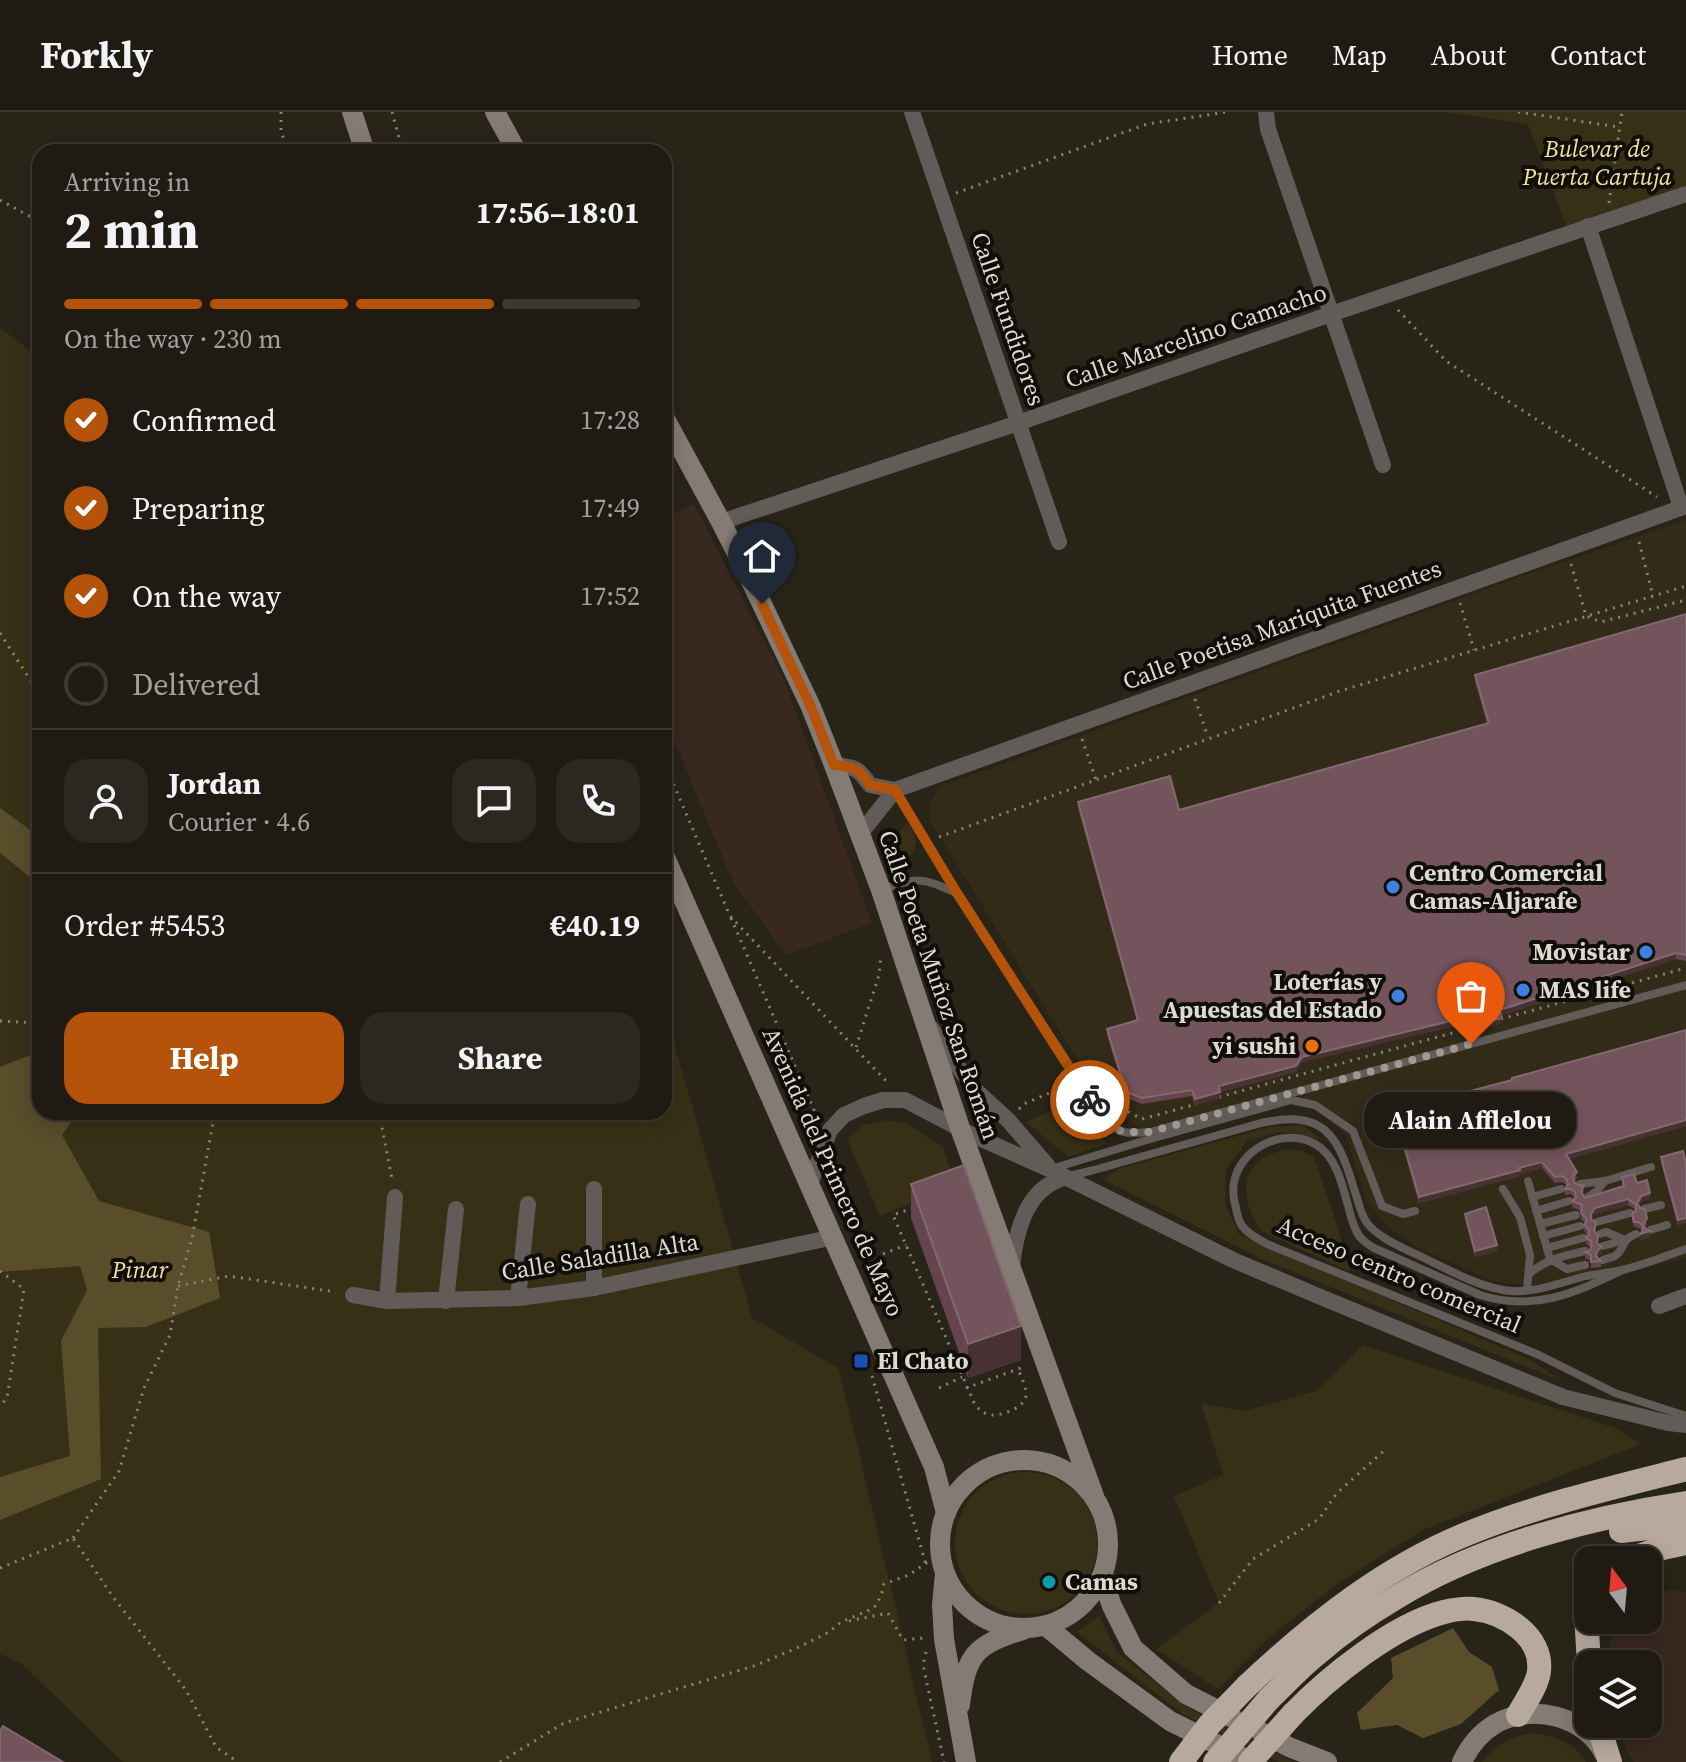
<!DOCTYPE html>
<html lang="en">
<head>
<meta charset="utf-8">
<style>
	:root { --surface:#1f1b12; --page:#2c2820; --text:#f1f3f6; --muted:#a1a19f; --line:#3c3932; --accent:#b45309 }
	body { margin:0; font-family:"Source Serif 4",serif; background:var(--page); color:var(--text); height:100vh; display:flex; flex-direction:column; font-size:30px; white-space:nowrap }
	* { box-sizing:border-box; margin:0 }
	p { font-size:26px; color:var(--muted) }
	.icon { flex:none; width:44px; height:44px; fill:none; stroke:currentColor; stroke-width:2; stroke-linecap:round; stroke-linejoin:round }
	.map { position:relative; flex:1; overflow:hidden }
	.side { position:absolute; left:32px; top:32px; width:640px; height:976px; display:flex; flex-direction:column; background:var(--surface); border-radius:24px; box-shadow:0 4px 20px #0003,0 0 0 2px var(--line) }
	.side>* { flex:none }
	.needle { width:52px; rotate:344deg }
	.buttons { position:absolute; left:1574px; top:1434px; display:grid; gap:16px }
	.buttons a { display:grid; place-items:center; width:88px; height:88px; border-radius:16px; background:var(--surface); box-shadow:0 4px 20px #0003,0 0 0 2px var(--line); font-size:40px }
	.pin { position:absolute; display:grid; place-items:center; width:68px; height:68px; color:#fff; margin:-82px -34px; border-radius:50% 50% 50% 0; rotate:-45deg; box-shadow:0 0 8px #0007 }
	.pin .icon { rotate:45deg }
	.courier { position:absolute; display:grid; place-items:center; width:80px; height:80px; margin:-40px; border:6px solid #b45309; border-radius:50%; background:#fff; color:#222; box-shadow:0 2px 10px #0007 }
	.bubble { position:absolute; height:56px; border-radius:24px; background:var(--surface); box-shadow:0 4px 20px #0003,0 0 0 2px var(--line); font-size:26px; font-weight:700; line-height:56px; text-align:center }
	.head em { font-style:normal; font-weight:700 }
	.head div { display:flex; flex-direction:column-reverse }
	.head { display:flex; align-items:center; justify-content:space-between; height:136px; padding:0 32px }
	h1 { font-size:52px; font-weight:700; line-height:60px }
	.bar { display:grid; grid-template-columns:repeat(4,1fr); gap:12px 8px; align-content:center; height:96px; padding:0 32px }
	.bar i { height:10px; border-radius:6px; background:var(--line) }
	.bar .active { background:var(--accent) }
	.bar p { grid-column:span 4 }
	.line { display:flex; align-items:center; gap:20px; padding:0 32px; border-top:2px solid var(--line) }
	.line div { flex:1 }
	.round { display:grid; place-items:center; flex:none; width:84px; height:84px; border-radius:24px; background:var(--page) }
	ol { padding:0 32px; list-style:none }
	li { display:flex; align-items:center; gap:24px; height:88px }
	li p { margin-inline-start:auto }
	li .icon { padding:8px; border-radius:50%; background:var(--accent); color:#fff; stroke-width:4 }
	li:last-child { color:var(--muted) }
	li i { width:44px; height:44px; border:4px solid var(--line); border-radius:50% }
	.action { display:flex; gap:16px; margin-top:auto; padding:16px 32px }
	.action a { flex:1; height:92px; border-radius:24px; background:var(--accent); color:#fff; font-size:32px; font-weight:700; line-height:92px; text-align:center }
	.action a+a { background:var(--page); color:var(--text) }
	header { display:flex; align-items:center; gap:48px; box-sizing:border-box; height:112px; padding:0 40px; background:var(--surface); border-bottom:2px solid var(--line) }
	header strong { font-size:38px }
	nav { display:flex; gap:44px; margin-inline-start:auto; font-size:28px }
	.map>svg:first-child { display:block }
	.built { fill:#312b18 }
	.industrial { fill:#39281f }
	.green { fill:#383016 }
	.forest { fill:#594d2a }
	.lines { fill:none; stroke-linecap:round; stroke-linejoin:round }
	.path { stroke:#88847a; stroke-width:3; stroke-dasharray:2 6; stroke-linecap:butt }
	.lane { stroke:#625c58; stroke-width:8 }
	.street { stroke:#625c58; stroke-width:16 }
	.secondary { stroke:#847b74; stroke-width:20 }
	.highway { stroke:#b7a99e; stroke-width:24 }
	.highway-bridge { stroke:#b7a99e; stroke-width:24 }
	.wall { fill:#66444f }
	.shaded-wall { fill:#483133 }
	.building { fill:#73545d; stroke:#83696f; stroke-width:2 }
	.done { stroke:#9e9a91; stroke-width:8; stroke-dasharray:0 14.4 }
	.route { stroke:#b45309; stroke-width:10 }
	.shop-dot { fill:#3f7fe0; stroke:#100e08; stroke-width:3 }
	.food-dot { fill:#e8710a; stroke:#100e08; stroke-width:3 }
	.transit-dot { fill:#1a4fb4; stroke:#100e08; stroke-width:3 }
	.culture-dot { fill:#0f9aa8; stroke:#100e08; stroke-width:3 }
	.labels { text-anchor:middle; stroke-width:8; stroke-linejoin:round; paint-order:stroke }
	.park-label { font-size:24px; font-style:italic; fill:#f5dfa0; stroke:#100e08 }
	.street-label { font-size:24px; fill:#dddad2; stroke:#100e08 }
	.poi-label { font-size:24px; font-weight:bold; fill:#dddad2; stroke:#100e08; text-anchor:start }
</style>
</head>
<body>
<header>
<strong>Forkly</strong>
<nav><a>Home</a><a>Map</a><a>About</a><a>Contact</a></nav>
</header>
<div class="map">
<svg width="1686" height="1650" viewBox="0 0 1686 1650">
	<rect width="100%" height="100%" fill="#292418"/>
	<path class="built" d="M1686,408V1145L1671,1150L1531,1173L1499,1171L1421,1137L1387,1114L1366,1088L1346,1023L1296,980L1141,1017L1105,993L929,707L930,690L939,675L1514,467Z"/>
	<g class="industrial">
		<path d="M694,392L784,568L872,811L786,843L733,770L664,605V406Z"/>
		<path d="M1669,1478L1686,1480V1650H1633L1626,1636L1621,1612H1648V1552H1611L1610,1532L1627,1508H1648V1487Z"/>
	</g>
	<g class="green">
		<path d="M1445,0H1686V74L1566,114L1528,12Z"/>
		<path d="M0,216L40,246V1000H664V895L752,1206L839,1257L932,1650H123L22,1552L0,1542Z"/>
		<path d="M907,711C921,729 917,734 905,752L896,749L890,731Z"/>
		<path d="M1070,990L1090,1017L1107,1031L1069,1045L1026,1010Z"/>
		<path d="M888,1008L907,1012L943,1035L955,1073L880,1104L847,1027L864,1013Z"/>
		<path d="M1302,1013L1324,1029L1300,1022L1278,1020L1247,1029L1226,1057L1225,1092L1239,1122L1533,1249L1559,1268L1264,1148L1104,1068L1118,1057L1270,1015Z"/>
		<path d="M1286,1037L1301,1039L1314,1045L1336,1110L1350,1160L1261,1119C1246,1098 1237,1065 1261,1047C1269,1042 1278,1040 1286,1037Z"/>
		<path d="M1363,1233L1615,1316L1641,1332L1423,1418L1341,1469L1267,1527L1218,1577L1156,1537L1219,1491L1174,1384L1223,1363L1201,1292L1245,1299L1316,1279Z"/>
		<circle cx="1026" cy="1431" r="71"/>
		<path d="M1099,1504L1117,1540L1188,1596L1294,1650H1279L1184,1603L1077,1520Z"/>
		<path d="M1529,1621C1553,1623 1573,1629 1586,1650H1482C1496,1633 1508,1626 1529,1621Z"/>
	</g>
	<g class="forest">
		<path d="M0,696L40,725V773L0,741Z"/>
		<path d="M40,939V1000H78L62,1023L99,1089L209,1120L220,1186L146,1215L98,1216L101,1367L0,1408V1365L70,1344L61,1229L87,1178L80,1154L0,1160V955Z"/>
		<path d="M1453,1516L1469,1540L1492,1555L1499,1578L1461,1612L1423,1626L1397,1613L1361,1618L1357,1601L1393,1566L1391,1546Z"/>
	</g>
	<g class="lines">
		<g class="path">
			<path d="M281,0V20L289,40"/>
			<path d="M392,0L403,40"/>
			<path d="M1518,0L1619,15"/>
			<path d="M388,40L401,35"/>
			<path d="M956,81L1147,12L1227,0"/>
			<path d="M0,88L40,110"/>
			<path d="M1609,91L1622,0"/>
			<path d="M1398,198L1446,249L1657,385"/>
			<path d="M1639,430L1653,484"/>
			<path d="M1571,452L1586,504L1601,510L1686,488"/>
			<path d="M1460,491L1474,538"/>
			<path d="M0,521L40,583"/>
			<path d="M1195,587L1208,625"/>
			<path d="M1082,627L1096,668"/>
			<path d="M664,650L730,804L888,971"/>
			<path d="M939,725L1340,579L1686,474"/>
			<path d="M731,806L817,1005"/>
			<path d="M1501,907L1686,856"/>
			<path d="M0,909L40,911"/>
			<path d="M856,935L879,863L881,843"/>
			<path d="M1096,969L1106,970L1121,996L1142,1007L1197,992"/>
			<path d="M1219,985L1474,915"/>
			<path d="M1019,997L1026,991L1066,974"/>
			<path d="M379,1000L392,1067"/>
			<path d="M913,1096L893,1103L975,1293C980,1298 984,1302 991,1303C1002,1304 1027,1295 1026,1282C1026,1274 1021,1265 1018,1257"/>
			<path d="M883,1142L906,1133"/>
			<path d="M0,1159L24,1177L7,1286L0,1294"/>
			<path d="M178,1174L229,1164L336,1180"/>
			<path d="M872,1264L926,1453"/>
			<path d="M939,1276L962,1265"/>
			<path d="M966,1276L1026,1254"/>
			<path d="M73,1426L119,1359L144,1276L170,1223L178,1174L192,1126L215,1000"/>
			<path d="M0,1456L73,1426L113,1485L186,1578L216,1635L238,1650"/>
			<path d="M1219,1491L1253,1447L1319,1407L1337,1381L1386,1337"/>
			<path d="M849,1509L888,1501L903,1528L924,1526"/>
			<path d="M926,1540L923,1553L944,1650"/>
			<path d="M500,1650L564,1611L754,1554L797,1536L829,1520L841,1510L874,1496L881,1484L884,1472L909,1463L932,1447"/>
		</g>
		<g class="lane">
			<path d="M895,678L957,781L1079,968C1088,984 1106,1017 1124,1020C1132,1022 1142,1020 1150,1020L1686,873"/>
			<path d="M882,778C917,765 922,765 956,781"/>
			<path d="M1051,1057L1150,1027L1291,988L1315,993L1353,1019L1382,1094L1403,1102L1415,1099"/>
			<path d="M1069,1064L1094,1058L1261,1011C1323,997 1338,1022 1354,1077C1358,1087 1360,1102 1367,1111C1378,1126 1407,1138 1424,1146C1449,1158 1475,1173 1503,1178C1531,1183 1559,1171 1586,1164C1598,1162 1610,1161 1622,1158C1644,1153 1665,1144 1686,1137"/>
			<path d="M1528,1069L1550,1147L1567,1157L1585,1153"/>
			<path d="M1580,1072L1605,1069"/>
			<path d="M1503,1077L1520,1105L1530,1143L1527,1178"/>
			<path d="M1532,1085L1561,1077"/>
			<path d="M1588,1085L1596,1080L1605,1069L1651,1055"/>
			<path d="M1644,1097L1661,1093"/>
			<path d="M1536,1099L1569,1089"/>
			<path d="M1597,1110L1630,1101"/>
			<path d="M1540,1112L1576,1103"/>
			<path d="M1650,1118L1667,1113"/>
			<path d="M1600,1122L1606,1120L1625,1128"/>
			<path d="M1543,1124L1580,1114"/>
			<path d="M1603,1134L1625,1128"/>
			<path d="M1547,1136L1583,1126"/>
			<path d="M1603,1148C1607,1146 1611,1146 1615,1144C1625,1137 1621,1127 1636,1122"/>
			<path d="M1623,1158C1575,1181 1534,1200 1480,1183L1374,1136C1371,1134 1367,1132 1364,1129C1357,1124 1355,1116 1352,1108C1344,1083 1340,1046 1315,1032C1286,1015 1244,1034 1235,1066C1232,1076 1233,1086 1236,1096C1237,1102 1239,1109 1242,1114C1248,1122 1258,1127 1267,1132L1539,1243L1615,1281L1686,1304"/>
			<path d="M1529,1162C1546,1147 1563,1144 1585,1139"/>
		</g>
		<g class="street">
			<path d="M912,0L1059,430"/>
			<path d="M1266,0L1268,17L1383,353"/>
			<path d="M1588,114L1681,395"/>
			<path d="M721,410L1018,311L1331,202L1686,82"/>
			<path d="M834,653C856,655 858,656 870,673L895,678L1686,394"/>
			<path d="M860,722L895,678"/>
			<path d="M931,916L973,976L1008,1008L1047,1053"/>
			<path d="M810,1072L830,1018L844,1003L864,994L883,988H905L968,1021L1051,1058L1233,1148L1323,1186L1563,1285L1668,1311L1686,1313"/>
			<path d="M594,1077V1176"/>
			<path d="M1012,1154C1015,1127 1023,1090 1047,1074C1053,1070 1059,1068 1065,1065"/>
			<path d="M353,1183L387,1189L518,1186L594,1176L834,1125"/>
			<path d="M518,1186L528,1092"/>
			<path d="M387,1189L395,1085"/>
			<path d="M446,1189L456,1097"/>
			<path d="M1659,1194L1686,1184"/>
		</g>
		<g class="secondary">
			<path d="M352,0L365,40"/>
			<path d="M495,0L517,40"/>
			<path d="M664,305L721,410L750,467L811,595L834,653L881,778L960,1016L1094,1384"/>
			<path d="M664,743L934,1355L946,1401"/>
			<circle cx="1024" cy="1432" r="84"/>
			<path d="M945,1462L942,1493L944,1527L966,1650"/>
			<path d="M1102,1466L1112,1494L1133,1536L1186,1582L1233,1606"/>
			<path d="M1046,1514L1088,1549L1170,1609L1252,1650"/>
			<path d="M960,1593C966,1542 975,1533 1023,1518"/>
			<path d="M1261,1620L1289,1635L1327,1650"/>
			<path d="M1462,1650C1469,1635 1480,1621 1495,1612C1531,1591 1586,1603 1605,1643"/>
		</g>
		<g class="highway">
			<path d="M1621,1419L1686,1412"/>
			<path d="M1628,1448L1658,1437L1686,1431"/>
			<path d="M1588,1498L1586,1502L1589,1552"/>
			<path d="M1247,1574C1313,1512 1388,1452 1474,1419C1542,1392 1615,1375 1686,1357"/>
			<path d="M1269,1587C1285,1572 1300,1555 1318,1541C1342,1520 1370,1501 1397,1485C1479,1434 1592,1405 1686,1391"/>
			<path d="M1293,1602C1329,1565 1393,1513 1444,1500C1452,1498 1466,1496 1474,1497C1504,1500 1543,1524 1539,1559C1538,1572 1525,1591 1518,1603"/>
			<path d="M1598,1612L1610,1650"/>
		</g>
		<g class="highway-bridge">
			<path d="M1181,1650L1210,1612L1247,1574"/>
			<path d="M1215,1650L1269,1587"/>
			<path d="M1250,1650L1293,1602"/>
		</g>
	</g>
	<g class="wall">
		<path d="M1686,502V849L1676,847L1502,903V911L1475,919L1471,910L1302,950L1296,960L1220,980V986L1195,993L1192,984L1142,992L1129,987L1124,979L1107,923V917L1137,909L1078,696V690L1179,698L1487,612L1475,569V563Z"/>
		<path d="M1686,918V1014L1569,1047L1577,1066L1574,1070L1584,1079L1583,1082L1585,1086L1623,1075L1622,1065L1637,1071L1650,1087L1641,1089L1639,1095L1647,1112L1645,1116L1650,1125L1640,1128L1642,1119L1639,1116L1634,1115L1632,1108V1102L1636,1098L1628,1093L1595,1102L1591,1107L1596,1117L1595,1120L1598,1129V1132L1602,1141L1597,1145L1601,1149V1155L1591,1156V1149L1585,1146V1140L1589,1139L1591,1136L1586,1132V1126L1588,1123L1584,1119L1585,1111L1581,1107V1099L1572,1095V1089L1575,1086L1571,1082L1565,1083V1077L1566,1073L1562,1070L1555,1071L1542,1056L1520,1062V1064L1419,1091L1394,1004V999L1512,968Z"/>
		<path d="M1683,1039L1678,1114L1661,1051V1045Z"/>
		<path d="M911,1072L1021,1248L968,1266L911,1106Z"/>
		<path d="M1465,1102L1497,1139L1475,1145L1465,1108Z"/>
	</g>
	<g class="shaded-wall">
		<path d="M1676,841V847L1500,904V898Z"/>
		<path d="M1471,904V910L1302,950L1296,960L1219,980V974L1302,945Z"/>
		<path d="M1502,906V911L1475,919V913Z"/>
		<path d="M1220,980V986L1195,993V987Z"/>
		<path d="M1686,1008V1014L1566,1048V1042Z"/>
		<path d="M1542,1050V1056L1520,1062V1064L1419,1091V1085Z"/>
		<path d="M1650,1081V1087L1641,1089L1637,1098V1092L1641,1084Z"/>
		<path d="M1628,1087V1093L1595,1102L1591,1108V1102L1595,1096Z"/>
		<path d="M1686,1106V1111L1678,1114V1108Z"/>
		<path d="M1650,1119V1125L1640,1128V1122Z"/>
		<path d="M1497,1133V1139L1475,1145V1139Z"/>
		<path d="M1602,1135V1141L1597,1145V1139Z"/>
		<path d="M1021,1214V1248L968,1266V1232Z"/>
	</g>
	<g class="building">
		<path d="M1686,502V843L1676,841L1500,898L1502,906L1475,913L1471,904L1302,945L1296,954L1219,974L1220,980L1195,987L1192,978L1142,986L1129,981L1124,973L1107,917L1138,908L1078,690L1170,664L1179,698L1489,611L1475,563Z"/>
		<path d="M1686,918V1008L1566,1042L1577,1060L1573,1064L1574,1070L1578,1073H1584L1581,1080L1585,1086L1624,1074L1622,1065L1634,1062L1637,1071L1647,1068L1650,1081L1641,1084L1637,1092L1640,1096L1645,1098L1647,1106L1643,1113L1646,1118L1650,1119L1640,1122L1642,1120L1643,1114L1639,1110H1634L1632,1102L1636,1098V1093L1628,1087L1595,1096L1591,1102V1107L1596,1111L1594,1119L1598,1123L1597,1131L1602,1135L1597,1139L1596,1144L1601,1149L1591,1150V1143L1585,1140L1589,1139L1592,1134L1591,1129L1586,1126L1590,1119L1584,1113L1587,1107L1581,1101L1582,1093L1572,1089L1576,1085L1575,1080L1571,1077H1565L1568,1072L1566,1067L1562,1064L1555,1065L1542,1050L1519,1056L1520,1058L1419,1085L1394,999L1512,968V966Z"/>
		<path d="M1683,1039L1686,1051V1106L1678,1108L1661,1045Z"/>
		<path d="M964,1053L1021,1214L968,1232L911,1072Z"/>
		<path d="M1486,1095L1497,1133L1475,1139L1465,1102Z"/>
		<path d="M3,1614L63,1650H0V1619Z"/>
	</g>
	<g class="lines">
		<path class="done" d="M1090,988L1103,1005L1122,1020H1150L1471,932"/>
		<path class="route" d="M762,492L811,595L834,653C856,655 858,656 870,673L895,678L957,781L1090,988"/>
	</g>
	<g class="shop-dot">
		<circle cx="1393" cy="775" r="8"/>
		<circle cx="1646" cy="840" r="8"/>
		<circle cx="1523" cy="878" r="8"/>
		<circle cx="1398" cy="884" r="8"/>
	</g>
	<circle class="food-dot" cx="1312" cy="934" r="8"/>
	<rect class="transit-dot" x="853" y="1241" width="16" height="16" rx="4"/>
	<circle class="culture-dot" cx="1049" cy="1470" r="8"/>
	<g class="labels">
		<g class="park-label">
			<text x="1597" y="45">Bulevar de<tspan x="1597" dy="28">Puerta Cartuja</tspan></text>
			<text x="140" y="1166">Pinar</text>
		</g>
		<g class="street-label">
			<text transform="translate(1008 207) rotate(71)" y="8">Calle Fundidores</text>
			<text transform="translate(1196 224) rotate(-19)" y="8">Calle Marcelino Camacho</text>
			<text transform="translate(1282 513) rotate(-20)" y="8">Calle Poetisa Mariquita Fuentes</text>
			<text transform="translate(939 873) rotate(71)" y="8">Calle Poeta Muñoz San Román</text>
			<text transform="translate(833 1060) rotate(66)" y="8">Avenida del Primero de Mayo</text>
			<text transform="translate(600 1145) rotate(-9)" y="8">Calle Saladilla Alta</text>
			<text transform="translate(1399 1163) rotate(23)" y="8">Acceso centro comercial</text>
		</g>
		<g class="poi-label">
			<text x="1409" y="769">Centro Comercial<tspan x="1409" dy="28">Camas-Aljarafe</tspan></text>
			<text x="1630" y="848" text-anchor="end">Movistar</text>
			<text x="1382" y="878" text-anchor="end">Loterías y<tspan x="1382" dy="28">Apuestas del Estado</tspan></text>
			<text x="1539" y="886">MAS life</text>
			<text x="1296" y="942" text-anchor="end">yi sushi</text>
			<text x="877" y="1257">El Chato</text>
			<text x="1065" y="1478">Camas</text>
		</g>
	</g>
</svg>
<div class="buttons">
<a><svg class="needle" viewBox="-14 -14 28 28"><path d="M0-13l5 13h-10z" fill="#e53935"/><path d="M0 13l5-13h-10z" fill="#a1a19f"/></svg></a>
<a><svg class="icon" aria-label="layers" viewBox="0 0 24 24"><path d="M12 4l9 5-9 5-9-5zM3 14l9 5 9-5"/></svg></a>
</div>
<div class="pin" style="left:1471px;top:932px;background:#ea580c"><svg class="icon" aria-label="bag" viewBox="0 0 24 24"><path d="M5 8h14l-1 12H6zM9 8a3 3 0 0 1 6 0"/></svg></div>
<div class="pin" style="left:762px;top:492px;background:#1f2937"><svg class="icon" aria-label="home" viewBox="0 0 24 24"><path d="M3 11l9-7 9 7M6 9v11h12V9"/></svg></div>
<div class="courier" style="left:1090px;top:988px"><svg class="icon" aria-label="bike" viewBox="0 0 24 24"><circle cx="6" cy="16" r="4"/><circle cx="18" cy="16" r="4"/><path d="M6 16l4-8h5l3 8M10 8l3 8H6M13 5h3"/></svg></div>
<div class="bubble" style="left:1364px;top:980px;width:212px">Alain Afflelou</div>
<section class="side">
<div class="head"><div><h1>2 min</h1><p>Arriving in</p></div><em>17:56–18:01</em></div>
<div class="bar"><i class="active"></i><i class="active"></i><i class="active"></i><i></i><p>On the way · 230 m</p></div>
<ol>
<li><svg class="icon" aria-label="check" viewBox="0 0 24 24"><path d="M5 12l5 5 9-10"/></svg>Confirmed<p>17:28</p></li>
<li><svg class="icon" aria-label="check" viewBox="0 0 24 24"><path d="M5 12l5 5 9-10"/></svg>Preparing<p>17:49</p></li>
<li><svg class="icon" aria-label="check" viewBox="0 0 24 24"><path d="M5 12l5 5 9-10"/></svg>On the way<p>17:52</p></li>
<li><i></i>Delivered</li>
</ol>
<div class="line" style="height:144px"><a class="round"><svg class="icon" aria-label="person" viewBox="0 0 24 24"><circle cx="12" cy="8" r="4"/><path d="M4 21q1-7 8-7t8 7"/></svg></a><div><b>Jordan</b><p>Courier · 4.6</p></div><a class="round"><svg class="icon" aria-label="chat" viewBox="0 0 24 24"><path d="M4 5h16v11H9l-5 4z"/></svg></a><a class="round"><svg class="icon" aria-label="phone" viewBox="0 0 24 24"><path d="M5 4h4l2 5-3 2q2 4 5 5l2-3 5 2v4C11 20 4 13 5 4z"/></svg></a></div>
<div class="line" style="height:104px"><div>Order #5453</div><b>€40.19</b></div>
<div class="action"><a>Help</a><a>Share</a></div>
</section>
</div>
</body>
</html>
